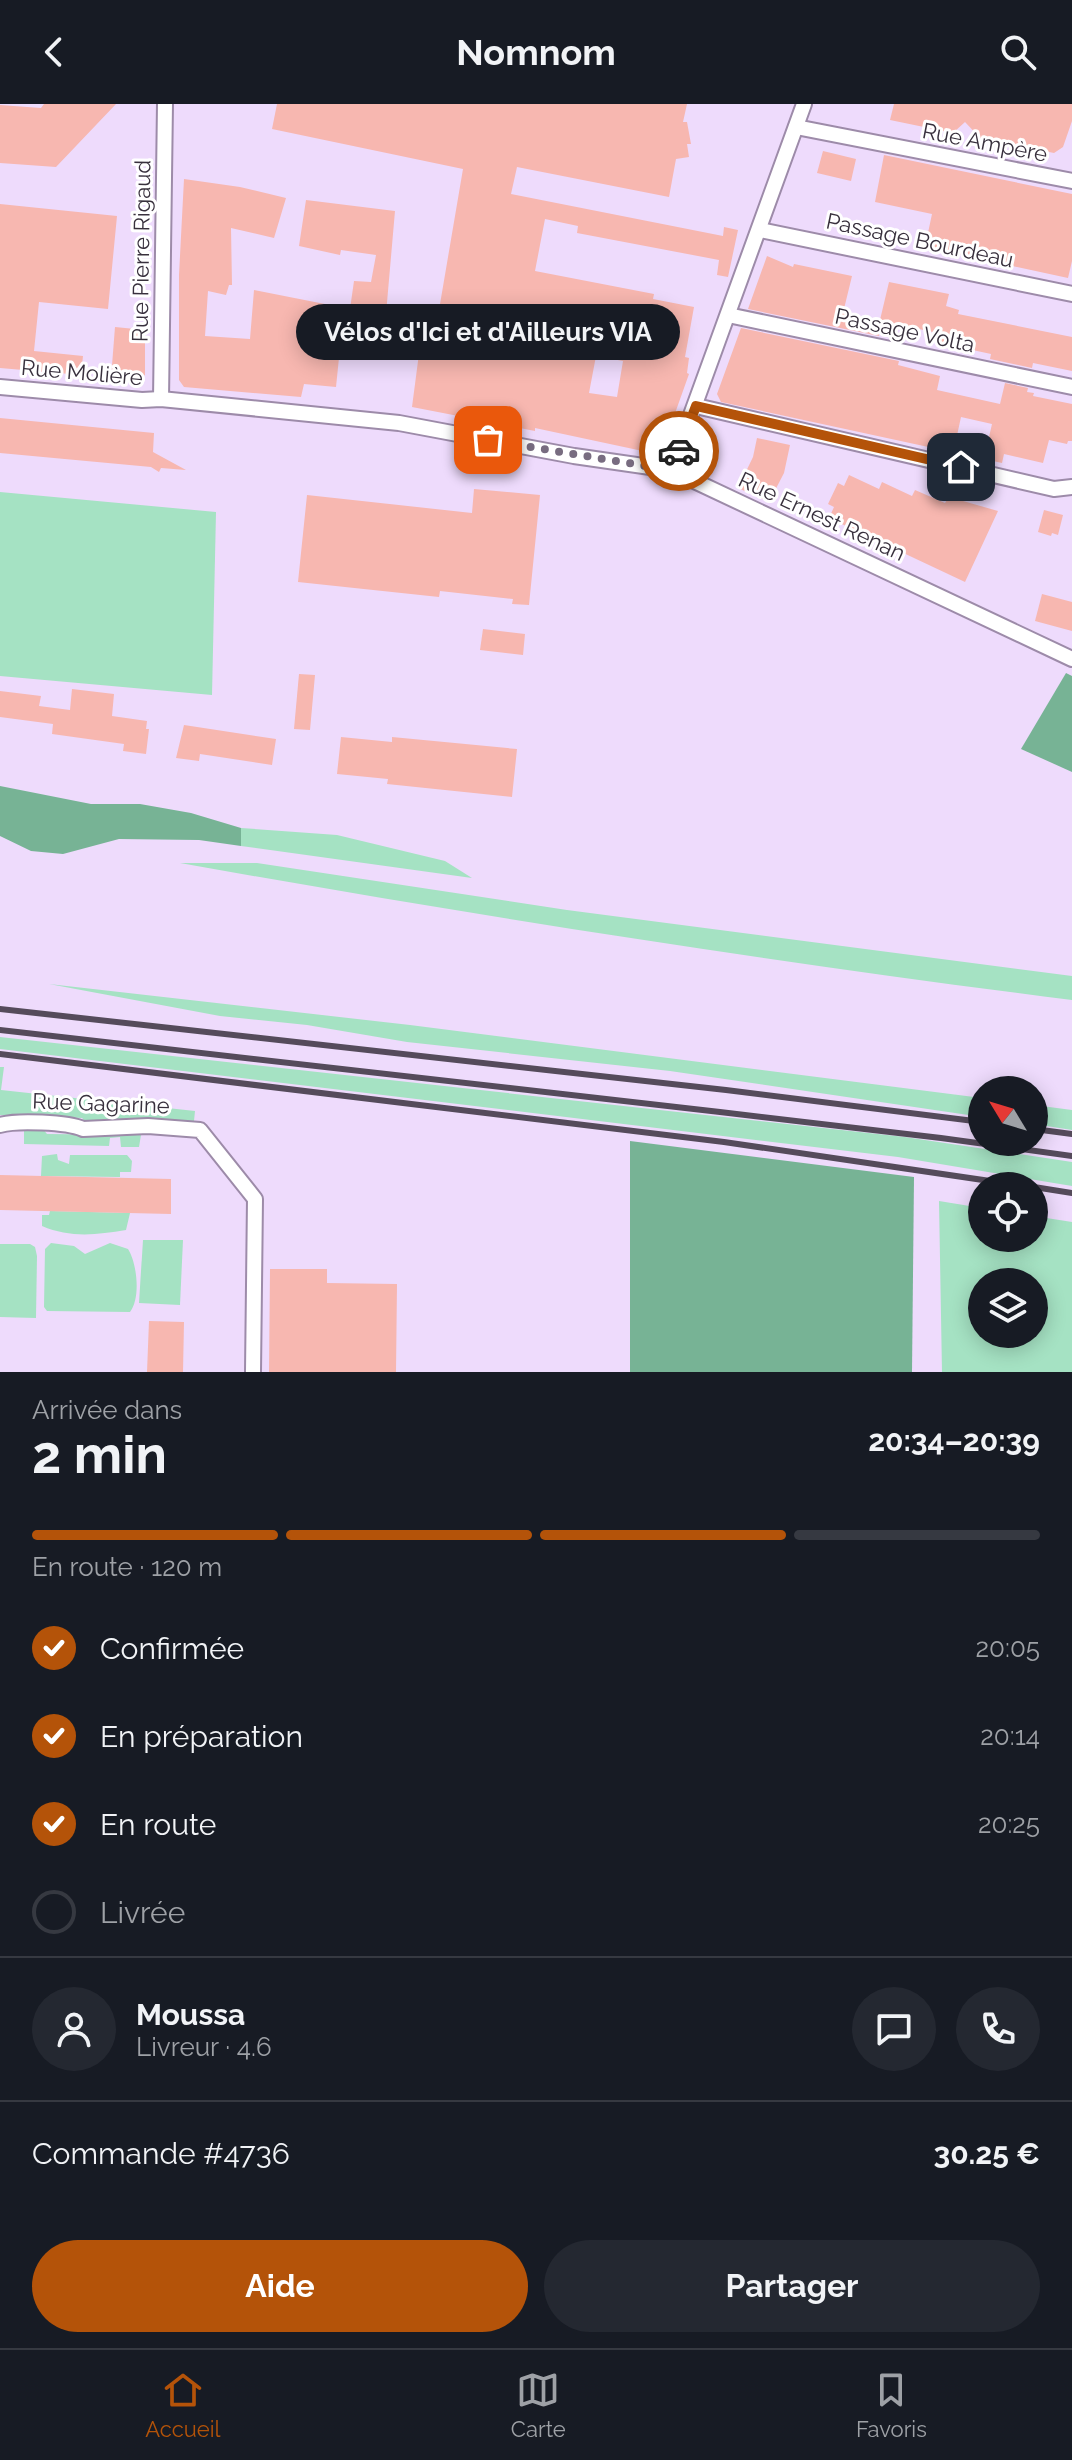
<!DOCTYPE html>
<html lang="fr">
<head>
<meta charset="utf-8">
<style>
	:root { --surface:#171b24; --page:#242831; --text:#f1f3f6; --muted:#9ea1a6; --line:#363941; --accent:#b45309 }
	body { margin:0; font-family:Raleway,sans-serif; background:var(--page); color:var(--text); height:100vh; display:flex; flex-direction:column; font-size:30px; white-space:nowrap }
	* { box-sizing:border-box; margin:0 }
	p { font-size:26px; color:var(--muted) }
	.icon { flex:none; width:44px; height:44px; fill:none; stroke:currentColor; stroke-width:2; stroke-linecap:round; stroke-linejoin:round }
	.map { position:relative; height:1268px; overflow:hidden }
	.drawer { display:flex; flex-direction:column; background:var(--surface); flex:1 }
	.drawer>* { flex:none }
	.needle { width:52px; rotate:308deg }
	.tools { position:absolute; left:968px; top:972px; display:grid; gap:16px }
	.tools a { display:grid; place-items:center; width:80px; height:80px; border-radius:50%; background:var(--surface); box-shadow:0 4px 20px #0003; font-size:40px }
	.pin { position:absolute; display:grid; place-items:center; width:68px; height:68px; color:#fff; margin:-34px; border-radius:16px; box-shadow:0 4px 12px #0006 }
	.courier { position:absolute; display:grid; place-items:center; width:80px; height:80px; margin:-40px; border:6px solid #b45309; border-radius:50%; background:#fff; color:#222; box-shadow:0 2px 10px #0007 }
	.bubble { position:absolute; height:56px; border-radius:28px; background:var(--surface); box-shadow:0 4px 20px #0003; font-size:26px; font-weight:700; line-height:56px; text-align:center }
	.summary em { font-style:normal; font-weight:700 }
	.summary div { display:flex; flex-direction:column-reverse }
	.summary { display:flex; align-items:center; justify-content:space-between; height:136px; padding:0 32px }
	h1 { font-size:52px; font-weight:700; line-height:60px }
	.bar { display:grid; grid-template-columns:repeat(4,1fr); gap:12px 8px; align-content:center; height:96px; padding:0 32px }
	.bar i { height:10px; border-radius:6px; background:var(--line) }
	.bar .selected { background:var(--accent) }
	.bar p { grid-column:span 4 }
	.line { display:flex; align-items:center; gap:20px; padding:0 32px; border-top:2px solid var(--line) }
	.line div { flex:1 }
	.round { display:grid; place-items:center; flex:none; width:84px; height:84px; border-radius:42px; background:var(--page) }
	ol { padding:0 32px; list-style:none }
	li { display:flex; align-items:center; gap:24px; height:88px }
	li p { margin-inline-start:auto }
	li .icon { padding:8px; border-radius:50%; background:var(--accent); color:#fff; stroke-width:4 }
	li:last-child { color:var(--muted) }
	li i { width:44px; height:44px; border:4px solid var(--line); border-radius:50% }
	.button { display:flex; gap:16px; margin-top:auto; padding:16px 32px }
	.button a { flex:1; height:92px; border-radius:48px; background:var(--accent); color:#fff; font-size:32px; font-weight:700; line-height:92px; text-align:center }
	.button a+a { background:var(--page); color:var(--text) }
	header { display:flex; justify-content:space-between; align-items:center; height:104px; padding:0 32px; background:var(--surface); font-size:36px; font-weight:700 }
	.dock { display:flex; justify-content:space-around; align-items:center; height:112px; border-top:2px solid var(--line); background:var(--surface); font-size:22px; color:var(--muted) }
	.dock a { display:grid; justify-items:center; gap:4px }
	.dock .selected { color:var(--accent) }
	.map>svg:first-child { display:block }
	.green { fill:#a5e2c3; fill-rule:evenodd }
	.forest { fill:#77b395 }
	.building { fill:#f7b7b0; fill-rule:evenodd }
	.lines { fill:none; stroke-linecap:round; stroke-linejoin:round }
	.minor-casing { stroke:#9d8ba9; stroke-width:18 }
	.minor { stroke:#fff; stroke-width:14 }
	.rail { stroke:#554b5b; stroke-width:6 }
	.done { stroke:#786c80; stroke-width:8; stroke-dasharray:0 14.4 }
	.route { stroke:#b45309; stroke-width:10 }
	.labels { text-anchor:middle; stroke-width:6; stroke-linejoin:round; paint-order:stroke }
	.street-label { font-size:22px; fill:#38303d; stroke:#fff }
</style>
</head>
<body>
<header><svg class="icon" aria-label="back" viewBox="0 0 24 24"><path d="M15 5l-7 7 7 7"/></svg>Nomnom<svg class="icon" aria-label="search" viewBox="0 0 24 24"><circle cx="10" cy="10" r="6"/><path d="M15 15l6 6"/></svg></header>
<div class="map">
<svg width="1072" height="1268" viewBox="0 0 1072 1268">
	<rect width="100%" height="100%" fill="#eedbfc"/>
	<g class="green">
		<path d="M0,388L216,408L212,591L0,572Z"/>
		<path d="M241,724L337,731L445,757L472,774L241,742Z"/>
		<path d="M180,759H257L567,806L1072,872V896C773,858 476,812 180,759Z"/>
		<path d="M49,880L410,921L982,994V1013L670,967L407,938L307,921L220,912Z"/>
		<path d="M0,933L905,1033L1072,1058V1082L898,1053L0,945Z"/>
		<path d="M0,963H4L1,986L195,1007L194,1017L123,1015L118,1019H87L82,1014L0,1011Z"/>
		<path d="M1034,1001L1072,1006V1026L1034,1020Z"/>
		<path d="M24,1024H42L47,1030L141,1031L139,1043H121L120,1033L110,1034L109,1042L24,1040Z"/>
		<path d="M57,1050L58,1056L69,1060L70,1051H127L132,1057L131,1068H120V1073L41,1072L42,1052Z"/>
		<path d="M939,1097L982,1104V1134H1034V1112L1072,1118V1268H942ZM982,1178H1034V1230H982Z"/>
		<path d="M50,1107L130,1109L126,1126C96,1131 70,1134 42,1122V1111H49Z"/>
		<path d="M143,1136H183L180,1201L139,1199Z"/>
		<path d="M51,1139L74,1142L85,1150L110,1139L128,1145C137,1159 141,1194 130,1208L47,1207L44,1203L45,1145Z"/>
		<path d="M0,1140H30L35,1143L37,1152L36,1214L0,1213Z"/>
	</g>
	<g class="forest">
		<path d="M1066,569L1072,572V668L1021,645Z"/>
		<path d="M0,682L91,700H140L191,709L241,724V742L199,736L119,735L63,750L31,747L0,732Z"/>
		<path d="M630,1037L914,1073L912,1268H630Z"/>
	</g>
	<g class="building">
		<path d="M44,0H116L56,63L0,59V1L41,4Z"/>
		<path d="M277,0H687L683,18H687L691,40H687L689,53L676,55L669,93L517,63L511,90L723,132L724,123L738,126L728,173L717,171L719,156L577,129L578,122L545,115L535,167L654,190L653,195L694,203L685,253L689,254L687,269L689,270L663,343L652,349L535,324V327L412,303L423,219L417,217L420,202L439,206L463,65L272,25ZM596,252L623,257L617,293L589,289Z"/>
		<path d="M894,0H1072V17L1063,43L1054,49L980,34L965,18L953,29L890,16Z"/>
		<path d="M823,47L856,55L851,77L817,69Z"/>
		<path d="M884,51L1072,90V157L1068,174L925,143L932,110L875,98Z"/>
		<path d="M184,75L240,83L286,94L274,134L231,124L232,181H229L226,191L208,187L205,232L250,235L254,186L350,205L354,177L371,178L376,151L341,146L340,151L299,142L306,96L395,107L386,210L377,209L374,246L340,244L336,283L304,280L301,293L184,283L179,276V171Z"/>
		<path d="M0,100L117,112L108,205L39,198L34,247L83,252L81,271L0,264Z"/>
		<path d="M767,152L793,163L794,160L852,172L843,209L880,216L889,178L949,190L946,202L959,206L958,210L1072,233V267L1033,259L1032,264L990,255L991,250L940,239L942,230L882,217L879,232L748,205Z"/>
		<path d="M115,223L145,226V271L138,276L111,274Z"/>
		<path d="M741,224L899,257L898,261L940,272L937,286L1000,300L1005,279L1028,284L1027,288L1034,289L1033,292L1072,300V337H1068L1067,340L1049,336L1043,359L1004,350L1002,359L984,355L992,320L961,313L956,336L936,332L933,344L721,298L717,290Z"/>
		<path d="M0,314L154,329L153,348L186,366L161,364L159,368L151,363L0,349Z"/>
		<path d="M757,334L790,341L784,369L769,398L738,384L753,353Z"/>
		<path d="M849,371L879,385L882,378L912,392L915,386L945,399L949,393L998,407L965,478L829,414L834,403L828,400L838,379L844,382Z"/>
		<path d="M474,385L540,391L529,501L512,500L513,495L440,487L439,493L298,478L307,391L472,409Z"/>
		<path d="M1044,406L1063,411L1058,431L1052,429L1051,432L1038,428Z"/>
		<path d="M1042,490L1072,498V527L1035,517Z"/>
		<path d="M483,525L525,530L523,551L480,546Z"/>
		<path d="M299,570L315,571L310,626L294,625Z"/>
		<path d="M72,585L114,590L112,612L147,617L146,625H149L146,650L123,647L124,640L52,630L53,620L0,613V587L41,592L39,602L70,606Z"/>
		<path d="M184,621L276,635L272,661L200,650L199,657L176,654Z"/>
		<path d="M341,633L392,638V633L517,645L512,693L387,680L388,675L337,670Z"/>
		<path d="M0,1071L171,1075V1110L0,1106Z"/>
		<path d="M270,1165H327V1179L397,1180L396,1268H269Z"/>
		<path d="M149,1217L184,1218L183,1268H147Z"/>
	</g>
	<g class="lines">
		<g class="minor-casing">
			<g id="minor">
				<path d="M796,23L1072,77"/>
				<path d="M760,126L1072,190"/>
				<path d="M728,211L1072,283"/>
				<path d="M0,283L142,296L161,295L399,319L574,352L671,366L1072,555"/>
				<path d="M161,295L165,0"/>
				<path d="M696,302L1054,385L1072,383"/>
				<path d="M671,366L804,0"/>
				<path d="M0,1021C16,1016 68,1018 83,1025L148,1022L200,1026L255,1095L253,1268"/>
			</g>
		</g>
		<use href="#minor" class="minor"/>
		<g class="rail">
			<path d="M0,905L726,986L982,1018"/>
			<path d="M0,926L720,1008L941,1034L1072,1052"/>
			<path d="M0,950L724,1038L1024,1082"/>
			<path d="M1034,1025L1072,1030"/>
			<path d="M1034,1083L1072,1089"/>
		</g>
	</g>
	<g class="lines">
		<path class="done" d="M488,336L671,366L679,347"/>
		<path class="route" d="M679,347L696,302L961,363"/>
	</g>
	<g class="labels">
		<g class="street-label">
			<text transform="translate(985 38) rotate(11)" y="8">Rue Ampère</text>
			<text transform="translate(920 136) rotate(12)" y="8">Passage Bourdeau</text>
			<text transform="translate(141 147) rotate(-89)" y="8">Rue Pierre Rigaud</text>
			<text transform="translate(905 226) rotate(12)" y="8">Passage Volta</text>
			<text transform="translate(82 268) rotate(5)" y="8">Rue Molière</text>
			<text transform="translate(822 412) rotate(25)" y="8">Rue Ernest Renan</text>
			<text transform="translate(101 999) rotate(2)" y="8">Rue Gagarine</text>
		</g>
	</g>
</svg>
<div class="tools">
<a><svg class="needle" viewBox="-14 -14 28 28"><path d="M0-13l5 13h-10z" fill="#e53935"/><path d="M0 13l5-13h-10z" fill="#9ea1a6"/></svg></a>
<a><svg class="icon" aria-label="locate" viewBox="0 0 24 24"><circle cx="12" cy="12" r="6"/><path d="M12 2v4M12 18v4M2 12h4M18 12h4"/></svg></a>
<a><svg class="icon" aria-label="layers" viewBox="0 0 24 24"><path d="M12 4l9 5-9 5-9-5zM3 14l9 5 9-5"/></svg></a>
</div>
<div class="pin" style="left:488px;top:336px;background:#ea580c"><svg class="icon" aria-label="bag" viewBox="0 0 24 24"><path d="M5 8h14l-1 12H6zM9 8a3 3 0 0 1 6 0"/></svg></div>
<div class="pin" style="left:961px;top:363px;background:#1f2937"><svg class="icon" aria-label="home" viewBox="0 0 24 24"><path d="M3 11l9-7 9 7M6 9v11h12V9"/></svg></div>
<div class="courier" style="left:679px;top:347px"><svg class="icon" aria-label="car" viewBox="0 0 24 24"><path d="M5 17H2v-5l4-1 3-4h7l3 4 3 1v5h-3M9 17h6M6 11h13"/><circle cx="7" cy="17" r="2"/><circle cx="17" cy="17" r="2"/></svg></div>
<div class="bubble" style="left:296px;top:200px;width:384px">Vélos d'Ici et d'Ailleurs VIA</div>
</div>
<section class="drawer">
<div class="summary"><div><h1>2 min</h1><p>Arrivée dans</p></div><em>20:34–20:39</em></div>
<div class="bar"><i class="selected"></i><i class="selected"></i><i class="selected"></i><i></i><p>En route · 120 m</p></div>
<ol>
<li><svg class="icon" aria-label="check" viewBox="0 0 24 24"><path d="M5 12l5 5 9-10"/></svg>Confirmée<p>20:05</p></li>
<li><svg class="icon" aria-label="check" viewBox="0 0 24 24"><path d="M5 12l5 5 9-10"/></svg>En préparation<p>20:14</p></li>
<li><svg class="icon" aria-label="check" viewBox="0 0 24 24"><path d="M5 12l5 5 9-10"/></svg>En route<p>20:25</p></li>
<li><i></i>Livrée</li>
</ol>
<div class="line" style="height:144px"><a class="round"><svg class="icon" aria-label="person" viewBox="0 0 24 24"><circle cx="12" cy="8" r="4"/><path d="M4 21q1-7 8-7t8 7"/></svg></a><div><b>Moussa</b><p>Livreur · 4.6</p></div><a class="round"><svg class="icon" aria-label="chat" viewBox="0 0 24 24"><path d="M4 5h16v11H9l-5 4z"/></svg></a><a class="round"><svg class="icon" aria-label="phone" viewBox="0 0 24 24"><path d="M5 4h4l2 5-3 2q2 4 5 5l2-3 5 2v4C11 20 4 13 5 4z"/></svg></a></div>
<div class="line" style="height:104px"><div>Commande #4736</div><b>30.25 €</b></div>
<div class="button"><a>Aide</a><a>Partager</a></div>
</section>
<nav class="dock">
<a class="selected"><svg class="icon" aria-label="home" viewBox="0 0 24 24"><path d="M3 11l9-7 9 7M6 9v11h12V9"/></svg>Accueil</a>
<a><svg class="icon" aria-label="map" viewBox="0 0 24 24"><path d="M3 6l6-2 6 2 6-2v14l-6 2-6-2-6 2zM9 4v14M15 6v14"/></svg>Carte</a>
<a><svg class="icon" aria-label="saved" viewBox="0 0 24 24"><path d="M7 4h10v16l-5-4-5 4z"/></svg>Favoris</a>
</nav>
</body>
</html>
